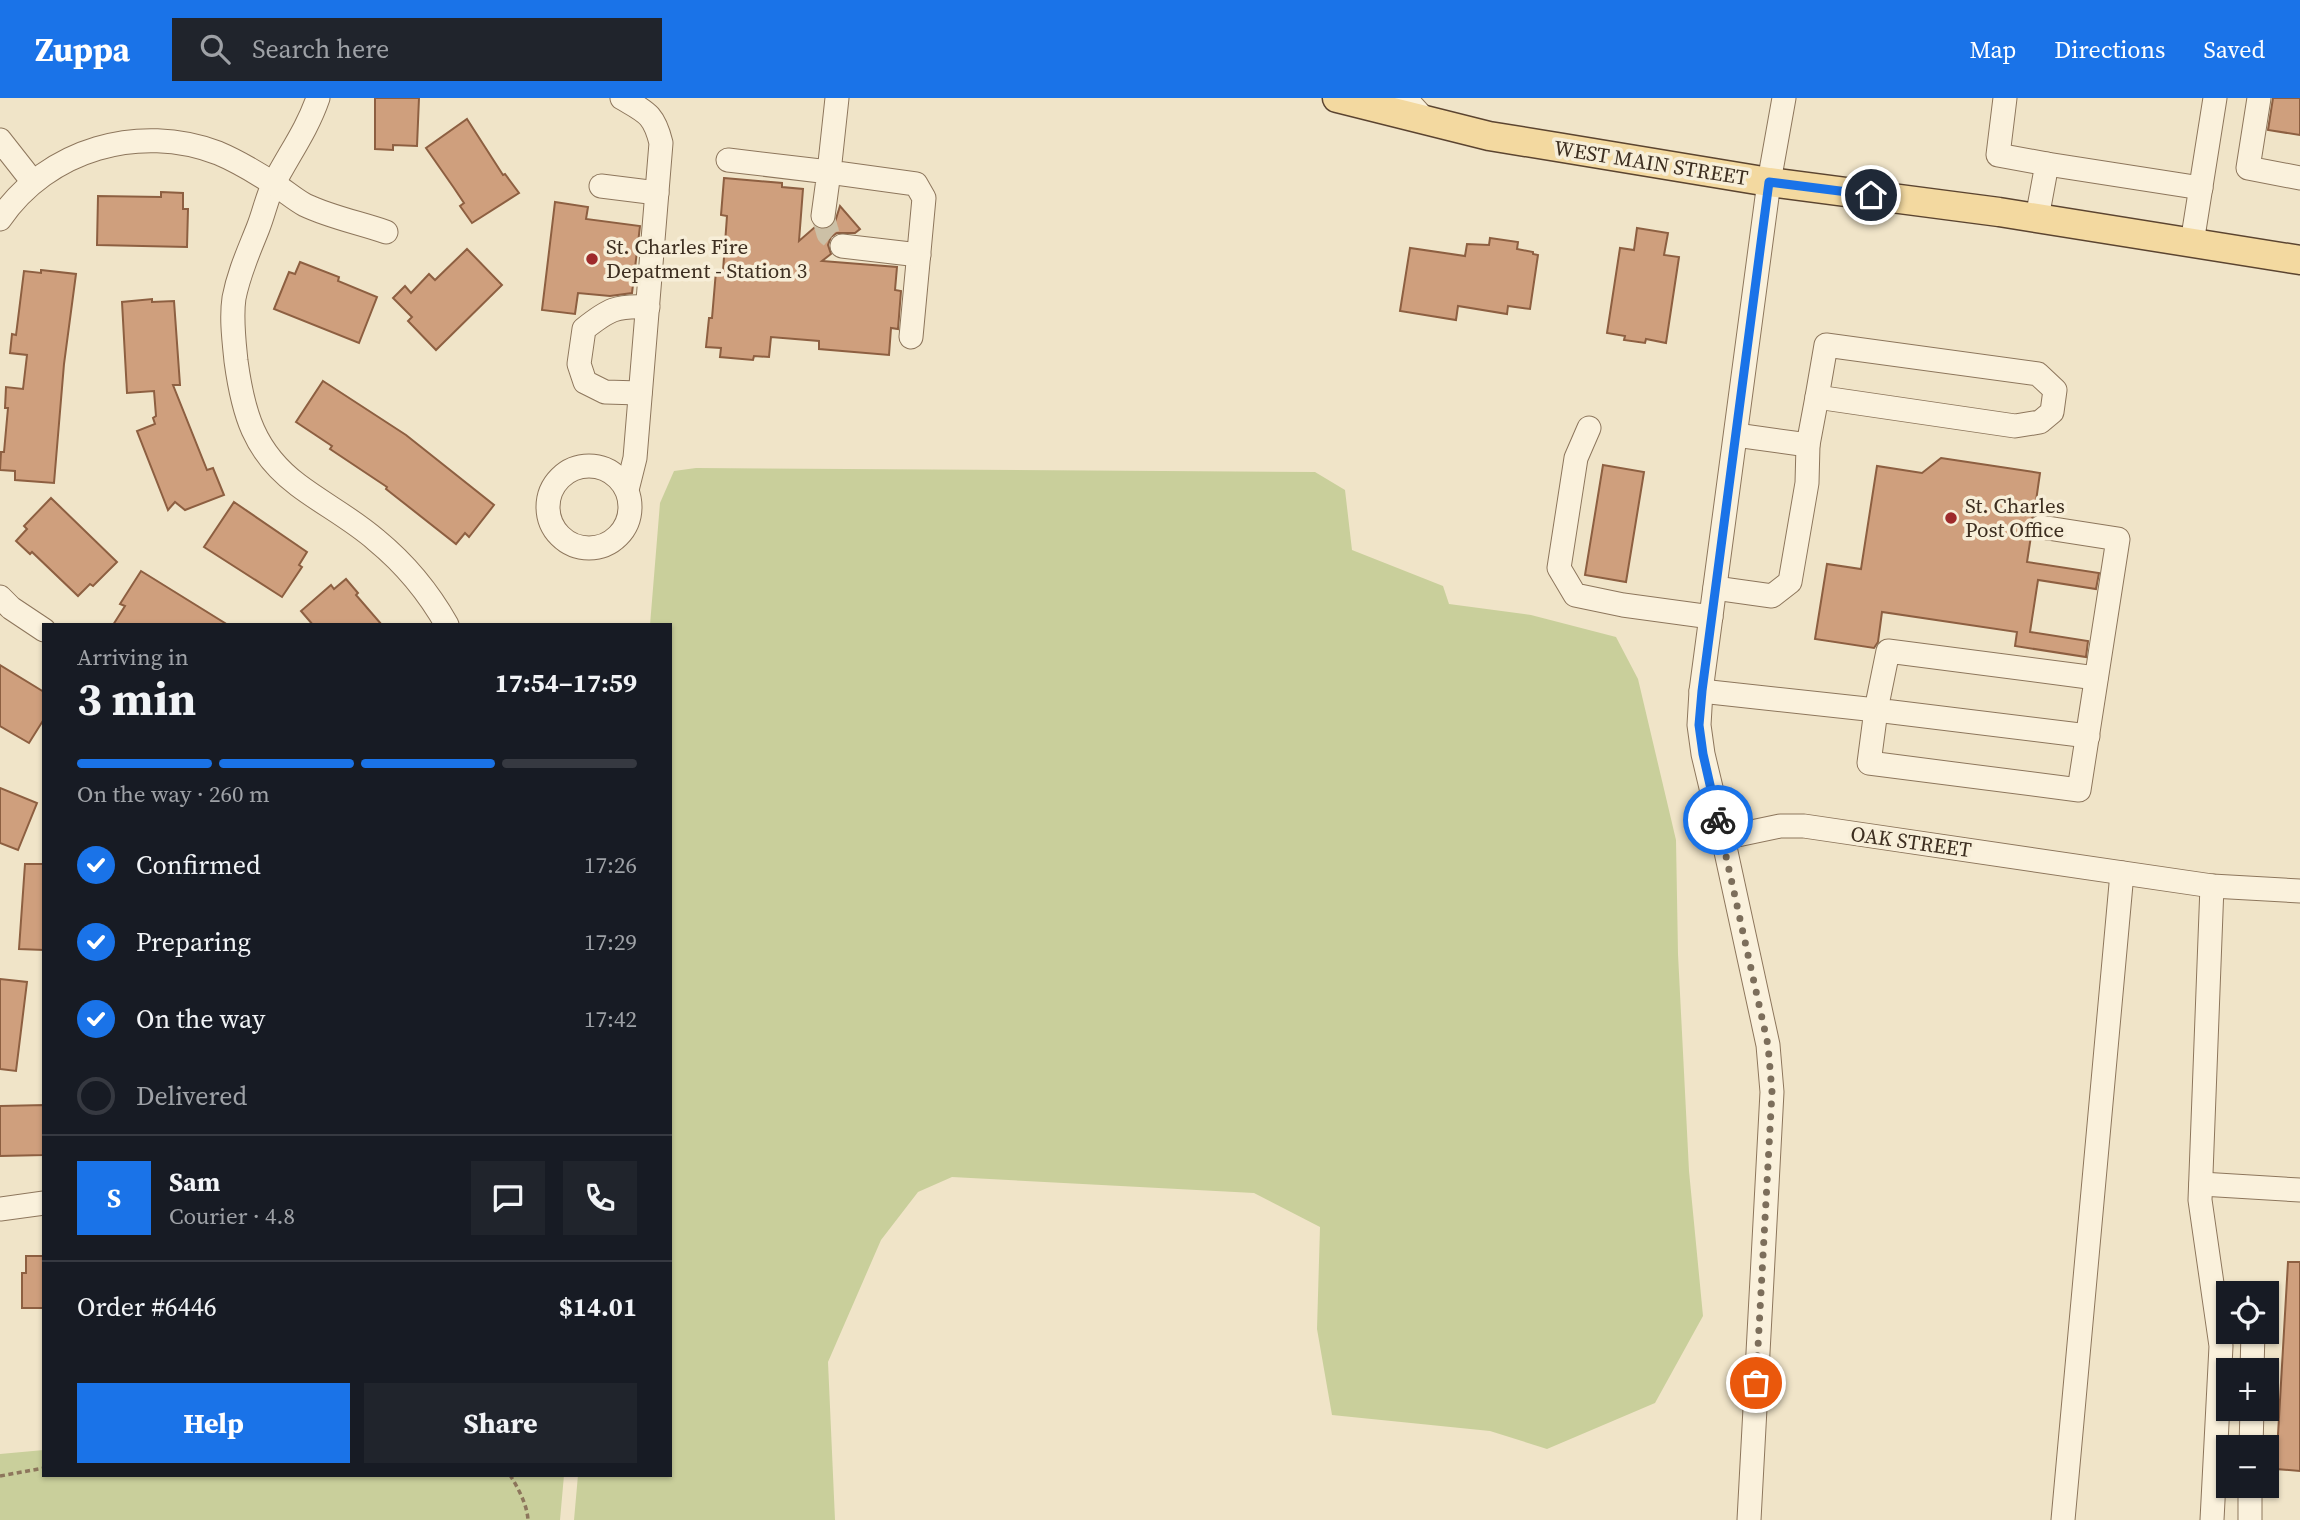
<!DOCTYPE html>
<html lang="en">
<head>
<meta charset="utf-8">
<style>
	:root { --surface:#171b24; --page:#20242c; --text:#f1f3f6; --muted:#9ea1a6; --line:#363941; --accent:#1a73e8 }
	body { margin:0; font-family:"Source Serif 4",serif; background:var(--page); color:var(--text); height:100vh; display:flex; flex-direction:column; font-size:26px; white-space:nowrap }
	* { box-sizing:border-box; margin:0 }
	p { font-size:23px; color:var(--muted) }
	.icon { flex:none; width:38px; height:38px; fill:none; stroke:currentColor; stroke-width:2; stroke-linecap:round; stroke-linejoin:round }
	.map { position:relative; flex:1; overflow:hidden }
	.sheet { position:absolute; left:42px; top:525px; width:630px; height:854px; display:flex; flex-direction:column; background:var(--surface); border-radius:0px; box-shadow:0 2px 5px #0004 }
	.sheet>* { flex:none }
	.fabs { position:absolute; left:2216px; top:1183px; display:grid; gap:14px }
	.fabs a { display:grid; place-items:center; width:63px; height:63px; border-radius:0px; background:var(--surface); box-shadow:0 2px 5px #0004; font-size:35px }
	.pin { position:absolute; display:grid; place-items:center; width:60px; height:60px; color:#fff; margin:-30px; border:4px solid #fff; border-radius:50%; box-shadow:0 2px 7px #0007 }
	.courier { position:absolute; display:grid; place-items:center; width:70px; height:70px; margin:-35px; border:5px solid #1a73e8; border-radius:50%; background:#fff; color:#222; box-shadow:0 2px 9px #0007 }
	.head em { font-style:normal; font-weight:700 }
	.head div { display:flex; flex-direction:column-reverse }
	.head { display:flex; align-items:center; justify-content:space-between; height:119px; padding:0 35px }
	h1 { font-size:46px; font-weight:700; line-height:52px }
	.bar { display:grid; grid-template-columns:repeat(4,1fr); gap:10px 7px; align-content:center; height:84px; padding:0 35px }
	.bar i { height:9px; border-radius:5px; background:var(--line) }
	.bar .active { background:var(--accent) }
	.bar p { grid-column:span 4 }
	.line { display:flex; align-items:center; gap:18px; padding:0 35px; border-top:2px solid var(--line) }
	.line div { flex:1 }
	.round { display:grid; place-items:center; flex:none; width:74px; height:74px; border-radius:0px; background:var(--page) }
	ol { padding:0 35px; list-style:none }
	li { display:flex; align-items:center; gap:21px; height:77px }
	li p { margin-inline-start:auto }
	li .icon { padding:7px; border-radius:50%; background:var(--accent); color:#fff; stroke-width:4 }
	li:last-child { color:var(--muted) }
	li i { width:38px; height:38px; border:4px solid var(--line); border-radius:50% }
	.cta { display:flex; gap:14px; margin-top:auto; padding:14px 35px }
	.cta a { flex:1; height:80px; border-radius:0px; background:var(--accent); color:#fff; font-size:28px; font-weight:700; line-height:80px; text-align:center }
	.cta a+a { background:var(--page); color:var(--text) }
	header { display:flex; align-items:center; gap:42px; box-sizing:border-box; height:98px; padding:0 35px; background:var(--accent); color:#fff }
	header strong { font-size:33px }
	nav { display:flex; gap:38px; margin-inline-start:auto; font-size:24px }
	.search { width:490px; height:63px; background:var(--page); display:flex; align-items:center; gap:18px; box-sizing:border-box; padding:0 24px; border-radius:0px; color:var(--muted); font-size:26px }
	.map>svg:first-child { display:block }
	.green { fill:#c9cf9b }
	.building { fill:#cf9f7d; stroke:#8d5f41; stroke-width:2 }
	.lines { fill:none; stroke-linecap:round; stroke-linejoin:round }
	.minor-tunnel { stroke:#ccc0a6; stroke-width:23; stroke-dasharray:23 11; stroke-linecap:butt }
	.minor-casing { stroke:#8d765c; stroke-width:25 }
	.major-casing { stroke:#5b4430; stroke-width:31 }
	.path { stroke:#8d765c; stroke-width:3.5; stroke-dasharray:5 3.5; stroke-linecap:butt }
	.minor { stroke:#faf1dc; stroke-width:23 }
	.major { stroke:#f3d9a0; stroke-width:28 }
	.done { stroke:#7c6e5b; stroke-width:7; stroke-dasharray:0 12.6 }
	.route { stroke:#1a73e8; stroke-width:9 }
	.poi-dot { fill:#9e2a2b; stroke:#f7eed8; stroke-width:2.5 }
	.labels { text-anchor:middle; stroke-width:7; stroke-linejoin:round; paint-order:stroke }
	.street-label { font-size:21px; fill:#3d2e20; stroke:#f7eed8 }
	.poi-label { font-size:21px; fill:#3d2e20; stroke:#f7eed8; text-anchor:start }
</style>
</head>
<body>
<header>
<strong>Zuppa</strong>
<div class="search"><svg class="icon" aria-label="search" viewBox="0 0 24 24"><circle cx="10" cy="10" r="6"/><path d="M15 15l6 6"/></svg>Search here</div>
<nav><a>Map</a><a>Directions</a><a>Saved</a></nav>
</header>
<div class="map">
<svg width="2300" height="1422" viewBox="0 0 2300 1422">
	<rect width="100%" height="100%" fill="#f0e4c8"/>
	<g class="green">
		<path d="M696,370L1315,374L1345,392L1352,452L1443,488L1449,506L1531,517L1616,539L1638,581L1676,742L1678,856L1689,1073L1703,1218L1655,1305L1547,1351L1490,1333L1332,1317L1317,1231L1320,1129L1254,1095L952,1079L918,1094L881,1142L828,1264L835,1422H574L578,1377H670V527H650L660,405L674,373Z"/>
		<path d="M44,1352V1377H564L560,1422H0V1356Z"/>
	</g>
	<g class="building">
		<path d="M375,0H419L417,48L393,47V52L375,51Z"/>
		<path d="M2273,0H2300V37L2268,32Z"/>
		<path d="M467,21L503,77L505,76L519,95L472,125L460,108L464,105L454,90L426,50Z"/>
		<path d="M724,80L782,85V89L803,91L799,143L815,129L828,131L834,127L840,108L860,131L855,135H837L831,139L828,147L831,156L822,163L897,169L895,192L901,193L898,231L891,230L889,257L819,251V243L771,239L769,259L754,258L753,262L720,259L721,250L706,249L709,220H712L716,173H723L727,118L721,117Z"/>
		<path d="M161,94L183,95V111H188L187,149L97,147L98,98L161,99Z"/>
		<path d="M555,104L588,109L586,121L640,128L632,195L610,198L578,195L575,216L542,212Z"/>
		<path d="M1637,130L1668,135L1664,157L1679,159L1666,245L1646,241L1645,245L1624,242L1625,238L1607,235L1620,150L1634,152Z"/>
		<path d="M1490,140L1518,144L1517,151L1533,154V156L1538,157L1530,211L1508,208L1507,216L1458,208L1456,222L1400,213L1410,150L1465,158L1467,146L1489,147Z"/>
		<path d="M467,151L502,187L436,252L408,223L412,219L393,200L405,188L411,195L429,176L435,182Z"/>
		<path d="M300,164L339,179L338,183L377,199L359,245L274,211L289,174L295,176Z"/>
		<path d="M41,172L76,176L64,266L54,385L15,382V373L0,372L1,354H4L8,310H5L6,289L23,291L27,257L10,255L12,236L16,237L24,173L41,175Z"/>
		<path d="M152,201V204L174,203L180,287H173L207,372L213,370L224,397L185,412L175,404L168,412L137,333L155,326L153,320L156,318L154,293L127,295L122,204Z"/>
		<path d="M323,283L406,337L494,407L469,439L465,435L456,446L386,391L387,389L330,351L332,348L296,324Z"/>
		<path d="M1941,360L2040,375L2034,417L2027,428L2031,438L2027,464L2099,475L2096,491L2038,482L2030,534L2088,543L2086,559L2015,548L2017,534L1882,514L1878,544L1874,550L1815,541L1827,466L1861,471L1877,368L1922,375Z"/>
		<path d="M1603,367L1644,374L1626,484L1585,477Z"/>
		<path d="M51,400L117,464L93,488L90,486L78,498L32,454L30,456L16,443L27,431L24,428Z"/>
		<path d="M234,404L307,454L299,467L302,469L282,499L204,449Z"/>
		<path d="M141,473L228,527H113L125,508L120,506Z"/>
		<path d="M346,481L358,495L356,497L382,527H313L301,513L331,487L334,491Z"/>
		<path d="M0,567L44,594V621L29,645L0,628Z"/>
		<path d="M0,690L37,705L18,752L0,745Z"/>
		<path d="M25,766H44V852L19,851Z"/>
		<path d="M0,881L27,884L16,973L0,971Z"/>
		<path d="M44,1007V1057L0,1058V1008Z"/>
		<path d="M26,1158H44V1210H22V1175H26Z"/>
		<path d="M2288,1164H2300V1373L2276,1371Z"/>
	</g>
	<g class="lines">
		<path class="minor-tunnel" d="M823,118L828,136L842,148"/>
		<g class="minor-casing">
			<g id="minor">
				<path d="M318,0C307,32 289,56 274,85C267,99 264,115 258,130C249,153 239,174 234,200C231,220 234,243 236,263C243,315 254,354 298,387C323,406 352,421 376,442C404,465 429,495 447,527"/>
				<path d="M622,0C646,14 654,16 661,45L635,360L627,392"/>
				<path d="M837,0L829,74L916,86L924,100L911,239"/>
				<path d="M1405,0L1426,23"/>
				<path d="M1784,0L1769,84L1701,593L1699,627L1703,656L1723,740L1780,728H1804L2212,788L2300,793"/>
				<path d="M2005,0L1998,57L2047,66L2037,120"/>
				<path d="M2259,0L2248,70L2300,80"/>
				<path d="M0,42L33,84"/>
				<path d="M728,62L829,74L823,118"/>
				<path d="M2047,66L2201,90"/>
				<path d="M601,88L657,95"/>
				<path d="M0,121C48,51 139,25 218,55C237,63 257,75 274,86C284,92 294,101 305,107C330,119 360,125 386,134"/>
				<path d="M2192,145L2215,0"/>
				<path d="M842,148L919,157"/>
				<path d="M1826,247L2038,276L2055,292L2052,314L2040,324L2015,328L1817,299Z"/>
				<path d="M640,295L605,294L585,284L579,266L584,231C608,212 616,207 648,209"/>
				<path d="M1589,330L1576,360L1559,470L1575,497L1623,507L1711,519"/>
				<path d="M1736,337L1808,347L1817,299"/>
				<circle cx="589" cy="409" r="41"/>
				<path d="M1715,490L1772,498L1790,484L1807,385L1808,347"/>
				<path d="M0,499L11,510L44,532"/>
				<path d="M1701,593L1876,612L1869,665L2079,692L2118,441L2041,429"/>
				<path d="M2088,638L1876,612L1888,553L2096,580"/>
				<path d="M1723,740L1768,947L1772,994L1749,1422"/>
				<path d="M2212,788L2200,1102L2221,1248L2212,1422"/>
				<path d="M2201,1086L2300,1092"/>
				<path d="M0,1111L44,1105"/>
				<path d="M2252,1272L2253,1234"/>
				<path d="M2251,1349L2252,1311"/>
				<path d="M2250,1388V1422"/>
				<path d="M2063,1422L2122,775"/>
			</g>
		</g>
		<g class="major-casing">
			<path id="major" d="M1337,0L1489,38L1557,49L1769,84L1999,114L2300,162"/>
		</g>
		<g class="path">
			<path d="M510,1377C518,1390 527,1406 528,1422"/>
			<path d="M0,1378L44,1370"/>
		</g>
		<use href="#minor" class="minor"/>
		<use href="#major" class="major"/>
	</g>
	<g class="lines">
		<path class="done" d="M1718,722L1768,947L1772,994L1756,1285"/>
		<path class="route" d="M1718,722L1703,656L1699,627L1702,593L1769,84L1871,97"/>
	</g>
	<g class="poi-dot">
		<circle cx="592" cy="161" r="7"/>
		<circle cx="1951" cy="420" r="7"/>
	</g>
	<g class="labels">
		<g class="street-label">
			<text transform="translate(1651 65) rotate(9)" y="7">WEST MAIN STREET</text>
			<text transform="translate(1911 744) rotate(8)" y="7">OAK STREET</text>
		</g>
		<g class="poi-label">
			<text x="606" y="156">St. Charles Fire<tspan x="606" dy="24">Depatment - Station 3</tspan></text>
			<text x="1965" y="415">St. Charles<tspan x="1965" dy="24">Post Office</tspan></text>
		</g>
	</g>
</svg>
<div class="fabs">
<a><svg class="icon" aria-label="locate" viewBox="0 0 24 24"><circle cx="12" cy="12" r="6"/><path d="M12 2v4M12 18v4M2 12h4M18 12h4"/></svg></a>
<a>+</a>
<a>−</a>
</div>
<div class="pin" style="left:1756px;top:1285px;background:#ea580c"><svg class="icon" aria-label="bag" viewBox="0 0 24 24"><path d="M5 8h14l-1 12H6zM9 8a3 3 0 0 1 6 0"/></svg></div>
<div class="pin" style="left:1871px;top:97px;background:#1f2937"><svg class="icon" aria-label="home" viewBox="0 0 24 24"><path d="M3 11l9-7 9 7M6 9v11h12V9"/></svg></div>
<div class="courier" style="left:1718px;top:722px"><svg class="icon" aria-label="bike" viewBox="0 0 24 24"><circle cx="6" cy="16" r="4"/><circle cx="18" cy="16" r="4"/><path d="M6 16l4-8h5l3 8M10 8l3 8H6M13 5h3"/></svg></div>
<section class="sheet">
<div class="head"><div><h1>3 min</h1><p>Arriving in</p></div><em>17:54–17:59</em></div>
<div class="bar"><i class="active"></i><i class="active"></i><i class="active"></i><i></i><p>On the way · 260 m</p></div>
<ol>
<li><svg class="icon" aria-label="check" viewBox="0 0 24 24"><path d="M5 12l5 5 9-10"/></svg>Confirmed<p>17:26</p></li>
<li><svg class="icon" aria-label="check" viewBox="0 0 24 24"><path d="M5 12l5 5 9-10"/></svg>Preparing<p>17:29</p></li>
<li><svg class="icon" aria-label="check" viewBox="0 0 24 24"><path d="M5 12l5 5 9-10"/></svg>On the way<p>17:42</p></li>
<li><i></i>Delivered</li>
</ol>
<div class="line" style="height:126px"><b class="round" style="background:var(--accent);color:#fff">S</b><div><b>Sam</b><p>Courier · 4.8</p></div><a class="round"><svg class="icon" aria-label="chat" viewBox="0 0 24 24"><path d="M4 5h16v11H9l-5 4z"/></svg></a><a class="round"><svg class="icon" aria-label="phone" viewBox="0 0 24 24"><path d="M5 4h4l2 5-3 2q2 4 5 5l2-3 5 2v4C11 20 4 13 5 4z"/></svg></a></div>
<div class="line" style="height:91px"><div>Order #6446</div><b>$14.01</b></div>
<div class="cta"><a>Help</a><a>Share</a></div>
</section>
</div>
</body>
</html>
